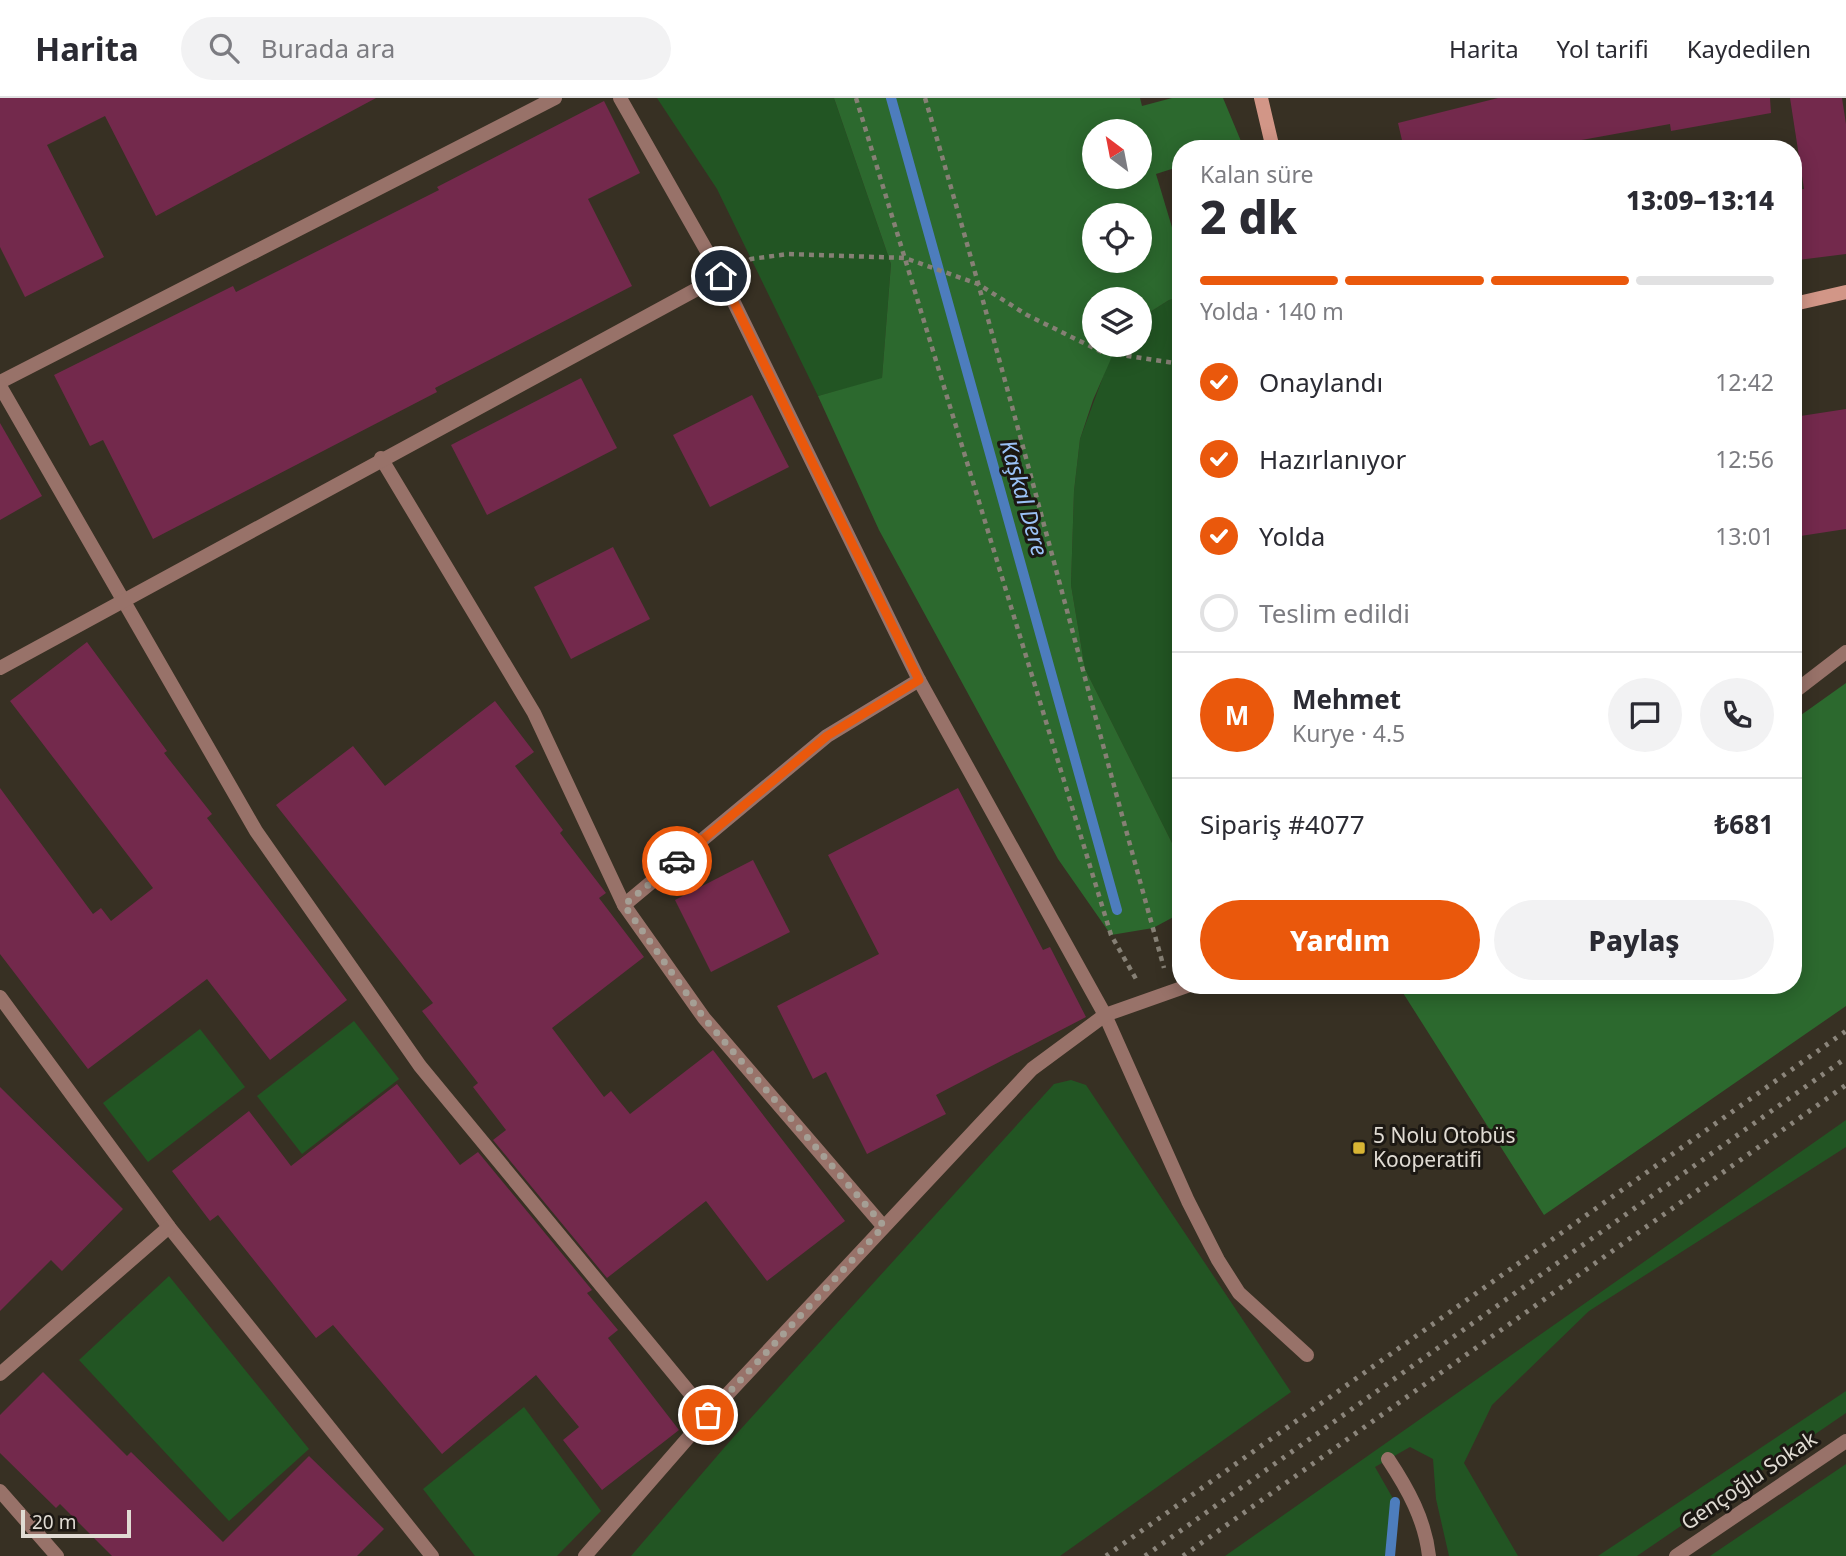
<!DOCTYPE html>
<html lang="tr">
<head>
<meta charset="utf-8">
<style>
	:root { --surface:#fff; --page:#f2f2f3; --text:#2b2b33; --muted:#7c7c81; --line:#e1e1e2; --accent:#ea580c }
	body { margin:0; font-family:"Noto Sans",sans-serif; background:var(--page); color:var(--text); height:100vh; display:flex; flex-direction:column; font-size:26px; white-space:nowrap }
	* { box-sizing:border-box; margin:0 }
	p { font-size:23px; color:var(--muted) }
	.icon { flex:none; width:38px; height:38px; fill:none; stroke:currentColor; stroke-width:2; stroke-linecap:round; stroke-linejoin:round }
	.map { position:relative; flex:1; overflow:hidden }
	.panel { position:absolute; left:1172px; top:42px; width:630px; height:854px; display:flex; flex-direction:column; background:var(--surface); border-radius:28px; box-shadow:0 4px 18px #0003 }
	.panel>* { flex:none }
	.needle { width:46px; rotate:328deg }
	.buttons { position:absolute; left:1082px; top:21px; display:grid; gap:14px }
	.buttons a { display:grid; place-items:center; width:70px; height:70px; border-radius:50%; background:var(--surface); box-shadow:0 4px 18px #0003; font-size:35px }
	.scale { position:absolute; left:21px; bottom:18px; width:110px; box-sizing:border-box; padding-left:7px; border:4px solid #e0dbd3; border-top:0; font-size:19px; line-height:24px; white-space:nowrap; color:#e0dbd3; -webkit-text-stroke:5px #1c1813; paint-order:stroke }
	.pin { position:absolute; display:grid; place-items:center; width:60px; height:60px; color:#fff; margin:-30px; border:4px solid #fff; border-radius:50%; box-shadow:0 2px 7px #0007 }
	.courier { position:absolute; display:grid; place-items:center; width:70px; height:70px; margin:-35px; border:5px solid #ea580c; border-radius:50%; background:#fff; color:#222; box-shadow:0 2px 9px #0007 }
	.overview em { font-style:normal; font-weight:800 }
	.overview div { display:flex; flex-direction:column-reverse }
	.overview { display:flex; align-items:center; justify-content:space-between; height:119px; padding:0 28px }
	h1 { font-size:46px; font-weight:800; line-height:52px }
	.bar { display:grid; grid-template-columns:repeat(4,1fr); gap:10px 7px; align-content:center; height:84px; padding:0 28px }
	.bar i { height:9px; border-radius:5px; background:var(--line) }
	.bar .active { background:var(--accent) }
	.bar p { grid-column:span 4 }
	.line { display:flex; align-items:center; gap:18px; padding:0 28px; border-top:2px solid var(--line) }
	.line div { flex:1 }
	.round { display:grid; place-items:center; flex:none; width:74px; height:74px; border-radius:37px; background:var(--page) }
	ol { padding:0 28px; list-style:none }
	li { display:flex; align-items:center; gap:21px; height:77px }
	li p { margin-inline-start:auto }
	li .icon { padding:7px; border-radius:50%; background:var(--accent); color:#fff; stroke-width:4 }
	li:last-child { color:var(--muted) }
	li i { width:38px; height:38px; border:4px solid var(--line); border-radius:50% }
	.cta { display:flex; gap:14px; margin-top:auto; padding:14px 28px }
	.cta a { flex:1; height:80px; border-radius:42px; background:var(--accent); color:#fff; font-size:28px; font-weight:800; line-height:80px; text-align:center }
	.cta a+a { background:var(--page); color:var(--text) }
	header { display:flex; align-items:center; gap:42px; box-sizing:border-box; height:98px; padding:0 35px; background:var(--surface); border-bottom:2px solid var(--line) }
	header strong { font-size:33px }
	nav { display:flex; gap:38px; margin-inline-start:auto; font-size:24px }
	.search { width:490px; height:63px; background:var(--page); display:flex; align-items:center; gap:18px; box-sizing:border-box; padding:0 24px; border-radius:38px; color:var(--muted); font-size:26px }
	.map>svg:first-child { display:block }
	.green { fill:#225523 }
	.forest { fill:#2c692e; fill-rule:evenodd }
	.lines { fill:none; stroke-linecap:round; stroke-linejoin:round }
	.stream { stroke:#4d7dbd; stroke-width:10 }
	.building { fill:#73294c }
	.path { stroke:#868075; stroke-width:4.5; stroke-dasharray:5 5; stroke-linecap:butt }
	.service { stroke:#987269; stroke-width:14 }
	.minor { stroke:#987269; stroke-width:14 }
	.secondary { stroke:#d29687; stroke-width:14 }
	.rail { stroke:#8b857b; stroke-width:5; stroke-dasharray:3.5 7; stroke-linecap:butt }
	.done { stroke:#a59f95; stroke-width:7; stroke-dasharray:0 12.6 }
	.route { stroke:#ea580c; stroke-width:9 }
	.poi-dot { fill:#d7b434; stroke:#1c1813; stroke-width:2.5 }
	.labels { text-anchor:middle; stroke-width:6; stroke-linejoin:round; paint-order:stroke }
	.poi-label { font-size:21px; fill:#e0dbd3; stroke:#1c1813; text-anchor:start }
	.street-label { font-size:21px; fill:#e0dbd3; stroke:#1c1813 }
	.water-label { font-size:23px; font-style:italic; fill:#9bc2f6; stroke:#1c1813 }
</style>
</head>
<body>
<header>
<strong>Harita</strong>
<div class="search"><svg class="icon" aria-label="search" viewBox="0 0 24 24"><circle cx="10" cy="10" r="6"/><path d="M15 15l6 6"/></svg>Burada ara</div>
<nav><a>Harita</a><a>Yol tarifi</a><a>Kaydedilen</a></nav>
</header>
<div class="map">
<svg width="1846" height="1458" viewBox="0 0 1846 1458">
	<rect width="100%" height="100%" fill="#373023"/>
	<g class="green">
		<path d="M657,0H834L891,166L882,281L818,298L717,91Z"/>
		<path d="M1181,199V763L1085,571L1071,487L1074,393L1080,341L1114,249L1139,247V221L1169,202Z"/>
		<path d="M354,923L399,981L302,1056L257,998Z"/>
		<path d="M200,931L245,989L148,1064L103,1005Z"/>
		<path d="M1071,982L1086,987L1291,1294L1060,1458H631L730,1343L1054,986Z"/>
		<path d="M1846,1022V1049L1589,1213L1492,1307L1464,1365L1518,1458H1449L1436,1401L1433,1361L1410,1349L1375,1369L1395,1404L1390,1458H1225Z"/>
		<path d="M169,1178L309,1351L229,1423L79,1262Z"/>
		<path d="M1846,1293V1315L1637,1458H1598Z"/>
		<path d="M524,1309L601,1413L557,1458H475L423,1391Z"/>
		<path d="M1846,1366V1458H1710Z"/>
	</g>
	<g class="forest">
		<path d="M834,0H1140L1142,8L1172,0H1223L1243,48L1181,51V68L1156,76L1177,146L1181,145V199L1169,202L1139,221V201H1094V247H1117L1093,302L1080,341L1074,393L1071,487L1085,571L1181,763V815L1153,830L1111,837L1058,761L879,432L818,298L882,280L891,166ZM1094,33H1139V79H1094ZM1094,117H1139V163H1094Z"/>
		<path d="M1846,585V908L1544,1117L1398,887H1794V622Z"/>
	</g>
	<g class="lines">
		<g class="stream">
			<path d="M891,0L1117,812"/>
			<path d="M1390,1458L1395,1404"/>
		</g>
	</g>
	<g class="building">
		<path d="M0,0H376L156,118L105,18L47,47L104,159L25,199L0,149Z"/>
		<path d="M1498,0H1770L1771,15L1671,33L1670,26L1532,51H1404L1398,25Z"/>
		<path d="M1790,0H1842L1846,26V156L1798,162L1794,92L1804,91Z"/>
		<path d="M604,3L640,75L588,101L632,188L435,290L437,294L153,441L103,342L90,348L54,277L233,188L236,194L439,92L437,89Z"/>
		<path d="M581,280L617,350L487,417L451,347Z"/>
		<path d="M752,297L789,369L710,409L673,337Z"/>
		<path d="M1846,311V431L1794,439V319Z"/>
		<path d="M0,325L42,398L0,422Z"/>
		<path d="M613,449L650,521L571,561L534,489Z"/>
		<path d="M87,544L167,653L164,655L212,716L207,720L347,902L270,962L207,881L88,971L0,856V690L93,816L101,810L111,823L153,790L10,603Z"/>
		<path d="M495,603L534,654L515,668L563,732L560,735L606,795L599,800L644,859L552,930L604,999L611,993L630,1016L713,952L845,1123L767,1183L706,1103L607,1180L493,1042L506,1032L473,989L478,985L422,913L433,905L276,707L353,648L385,688Z"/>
		<path d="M958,690L1043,852L1050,849L1086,919L936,997L946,1016L867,1056L826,974L813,981L777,908L879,856L828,757Z"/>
		<path d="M753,762L790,834L711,874L675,802Z"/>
		<path d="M397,986L460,1067L478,1054L592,1192L587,1195L618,1232L608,1240L679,1332L602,1392L563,1342L579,1329L536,1277L442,1356L333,1227L316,1240L218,1117L210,1123L172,1073L249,1013L291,1068Z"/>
		<path d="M0,989L123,1111L62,1173L51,1162L0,1213Z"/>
		<path d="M43,1274L127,1358L131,1354L223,1444L309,1358L384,1431L357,1458H112L60,1406L56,1410L0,1355V1317Z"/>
	</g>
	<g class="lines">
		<g class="path">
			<path d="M856,0L1111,837L1136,881"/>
			<path d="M925,0C1010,288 1083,580 1164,870"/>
			<path d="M741,167L751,161L788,156L905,160L978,186L1027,217L1102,254L1181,266"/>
		</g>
		<g class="service">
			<path d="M1105,917L1188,1103L1218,1162L1239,1195L1307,1257"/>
			<path d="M1388,1361C1408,1391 1425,1422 1429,1458"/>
		</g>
		<g class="minor">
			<path d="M620,0L721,178L919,582L1105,917"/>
			<path d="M0,284L555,0"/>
			<path d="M0,288L256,733L420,968L708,1317"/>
			<path d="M381,360L534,615L624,807L704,920L883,1128"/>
			<path d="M0,570L721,178"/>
			<path d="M1794,594L1846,554"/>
			<path d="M624,807L827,638L919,582"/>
			<path d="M0,899L169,1129L432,1458"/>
			<path d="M0,1276L169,1129"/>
			<path d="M0,1393L57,1458"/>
			<path d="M585,1458L708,1317L1032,971L1105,917L1190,887"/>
			<path d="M1676,1458L1846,1343"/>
		</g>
		<g class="secondary">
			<path d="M1261,0L1273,51"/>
			<path d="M1794,206L1846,194"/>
		</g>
		<g class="rail">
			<path d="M1106,1458L1846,933"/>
			<path d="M1145,1458L1846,960"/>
			<path d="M1183,1458L1846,987"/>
		</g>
	</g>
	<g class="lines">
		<path class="done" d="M677,763L624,807L704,920L884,1128L708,1317"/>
		<path class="route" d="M677,763L827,638L919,582L721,178"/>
	</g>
	<rect class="poi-dot" x="1352" y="1043" width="14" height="14" rx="3.5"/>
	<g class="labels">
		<g class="poi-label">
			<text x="1373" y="1045">5 Nolu Otobüs<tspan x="1373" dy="24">Kooperatifi</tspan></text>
		</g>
		<g class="street-label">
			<text transform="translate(1749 1383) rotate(-34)" y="7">Gençoğlu Sokak</text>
		</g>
		<g class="water-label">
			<text transform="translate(1024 400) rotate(74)" y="8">Kaşkal Dere</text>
		</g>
	</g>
</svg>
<div class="buttons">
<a><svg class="needle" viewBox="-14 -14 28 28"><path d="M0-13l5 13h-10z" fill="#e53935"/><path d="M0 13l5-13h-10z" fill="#7c7c81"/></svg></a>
<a><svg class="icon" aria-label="locate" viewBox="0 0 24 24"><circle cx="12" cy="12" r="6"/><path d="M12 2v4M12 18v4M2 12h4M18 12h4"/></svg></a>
<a><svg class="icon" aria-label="layers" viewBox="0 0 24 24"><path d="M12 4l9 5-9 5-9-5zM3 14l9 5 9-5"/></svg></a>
</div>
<div class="scale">20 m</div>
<div class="pin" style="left:708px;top:1317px;background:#ea580c"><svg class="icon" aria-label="bag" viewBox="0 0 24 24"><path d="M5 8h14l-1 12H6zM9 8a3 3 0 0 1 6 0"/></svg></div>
<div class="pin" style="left:721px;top:178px;background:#1f2937"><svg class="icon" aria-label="home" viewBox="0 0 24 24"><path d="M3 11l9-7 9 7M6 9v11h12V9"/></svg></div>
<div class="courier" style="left:677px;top:763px"><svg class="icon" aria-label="car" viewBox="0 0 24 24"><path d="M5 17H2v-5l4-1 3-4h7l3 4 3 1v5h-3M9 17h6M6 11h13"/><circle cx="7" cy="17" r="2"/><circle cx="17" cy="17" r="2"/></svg></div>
<section class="panel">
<div class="overview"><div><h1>2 dk</h1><p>Kalan süre</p></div><em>13:09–13:14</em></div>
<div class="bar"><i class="active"></i><i class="active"></i><i class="active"></i><i></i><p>Yolda · 140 m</p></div>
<ol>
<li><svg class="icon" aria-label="check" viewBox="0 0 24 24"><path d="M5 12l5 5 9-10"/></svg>Onaylandı<p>12:42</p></li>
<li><svg class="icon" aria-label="check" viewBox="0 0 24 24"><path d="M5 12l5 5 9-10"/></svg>Hazırlanıyor<p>12:56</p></li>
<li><svg class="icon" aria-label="check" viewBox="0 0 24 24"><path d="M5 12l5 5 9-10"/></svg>Yolda<p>13:01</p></li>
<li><i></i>Teslim edildi</li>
</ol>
<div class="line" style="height:126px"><b class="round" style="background:var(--accent);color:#fff">M</b><div><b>Mehmet</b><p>Kurye · 4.5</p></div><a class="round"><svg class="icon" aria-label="chat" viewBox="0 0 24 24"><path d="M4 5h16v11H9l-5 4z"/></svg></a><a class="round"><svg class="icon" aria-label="phone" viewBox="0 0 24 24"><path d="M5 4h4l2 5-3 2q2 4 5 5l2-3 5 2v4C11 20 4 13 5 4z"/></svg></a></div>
<div class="line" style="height:91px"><div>Sipariş #4077</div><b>₺681</b></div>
<div class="cta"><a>Yardım</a><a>Paylaş</a></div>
</section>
</div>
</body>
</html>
